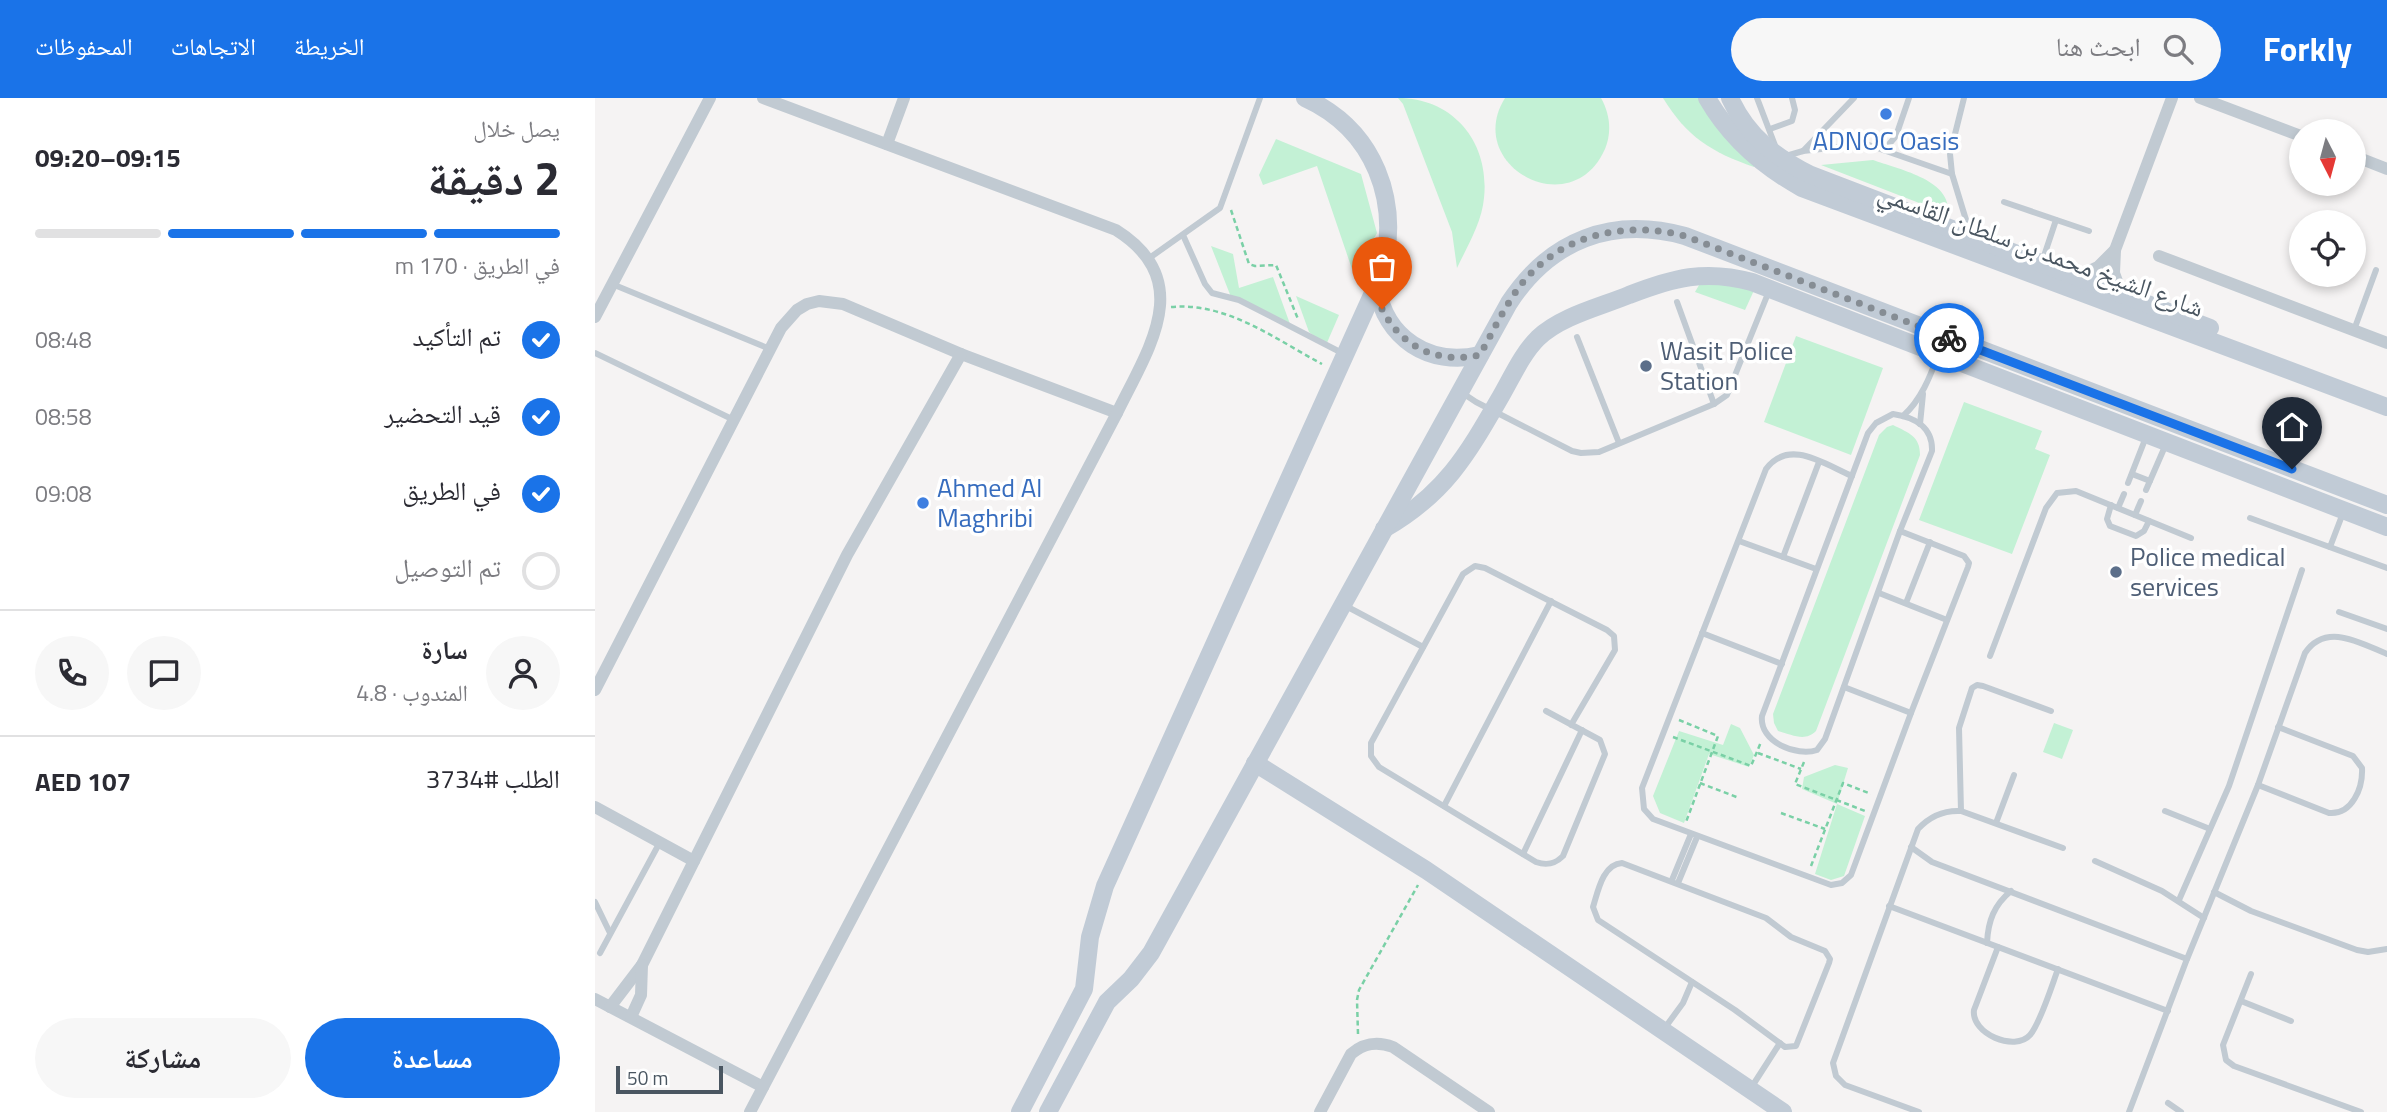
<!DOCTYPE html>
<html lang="ar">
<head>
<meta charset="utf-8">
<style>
	:root { --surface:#fff; --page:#f7f7f7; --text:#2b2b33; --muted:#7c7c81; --line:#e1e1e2; --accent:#1a73e8 }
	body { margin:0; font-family:"Titillium Web","Noto Naskh Arabic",sans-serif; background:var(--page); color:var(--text); direction:rtl; height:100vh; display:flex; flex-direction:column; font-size:26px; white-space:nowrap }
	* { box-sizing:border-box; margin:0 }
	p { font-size:23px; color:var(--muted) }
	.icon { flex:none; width:38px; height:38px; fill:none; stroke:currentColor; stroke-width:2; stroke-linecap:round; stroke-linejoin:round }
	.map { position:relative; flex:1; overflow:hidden; direction:ltr }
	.drawer { display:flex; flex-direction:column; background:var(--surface); width:595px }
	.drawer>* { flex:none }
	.needle { width:46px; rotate:174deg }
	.fabs { position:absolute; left:1694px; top:21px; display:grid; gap:14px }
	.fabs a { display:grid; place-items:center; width:77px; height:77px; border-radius:50%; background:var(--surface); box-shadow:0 4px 10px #0003; font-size:35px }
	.scale { position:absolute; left:21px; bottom:18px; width:107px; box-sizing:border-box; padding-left:7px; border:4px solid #4a5661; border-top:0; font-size:19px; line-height:24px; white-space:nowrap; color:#4a5661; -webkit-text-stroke:5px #fff; paint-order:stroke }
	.pin { position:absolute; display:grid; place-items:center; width:60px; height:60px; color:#fff; margin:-72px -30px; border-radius:50% 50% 50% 0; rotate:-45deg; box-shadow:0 0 7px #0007 }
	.pin .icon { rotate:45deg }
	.courier { position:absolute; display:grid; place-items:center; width:70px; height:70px; margin:-35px; border:5px solid #1a73e8; border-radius:50%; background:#fff; color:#222; box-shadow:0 2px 9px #0007 }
	.overview em { font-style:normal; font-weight:700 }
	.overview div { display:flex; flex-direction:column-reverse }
	.overview { display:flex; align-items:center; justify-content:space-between; height:119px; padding:0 35px }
	h1 { font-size:46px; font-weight:700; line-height:52px }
	.bar { display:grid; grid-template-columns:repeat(4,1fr); gap:10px 7px; align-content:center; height:84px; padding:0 35px }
	.bar i { height:9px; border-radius:5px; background:var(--line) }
	.bar .current { background:var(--accent) }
	.bar p { grid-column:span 4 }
	.line { display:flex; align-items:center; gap:18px; padding:0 35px; border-top:2px solid var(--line) }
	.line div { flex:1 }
	.round { display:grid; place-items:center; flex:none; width:74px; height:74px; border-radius:37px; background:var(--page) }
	ol { padding:0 35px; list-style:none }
	li { display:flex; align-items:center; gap:21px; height:77px }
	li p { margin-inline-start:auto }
	li .icon { padding:7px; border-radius:50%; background:var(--accent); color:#fff; stroke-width:4 }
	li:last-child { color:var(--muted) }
	li i { width:38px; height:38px; border:4px solid var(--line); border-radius:50% }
	.primary-button { display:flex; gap:14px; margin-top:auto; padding:14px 35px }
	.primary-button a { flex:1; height:80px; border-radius:42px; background:var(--accent); color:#fff; font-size:28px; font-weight:700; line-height:80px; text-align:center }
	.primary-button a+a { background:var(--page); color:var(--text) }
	header { display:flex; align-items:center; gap:42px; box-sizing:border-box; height:98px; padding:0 35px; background:var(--accent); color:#fff }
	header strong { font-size:33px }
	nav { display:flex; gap:38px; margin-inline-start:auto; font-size:24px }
	.search { width:490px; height:63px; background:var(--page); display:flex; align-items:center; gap:18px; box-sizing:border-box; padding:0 24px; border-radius:38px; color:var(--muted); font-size:26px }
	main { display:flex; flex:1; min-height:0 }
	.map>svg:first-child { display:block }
	.green { fill:#c3f1d5 }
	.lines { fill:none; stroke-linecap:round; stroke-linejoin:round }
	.path { stroke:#7ad0a6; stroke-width:2.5; stroke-dasharray:5 3.5; stroke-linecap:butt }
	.lane { stroke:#c1cad2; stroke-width:6 }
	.street { stroke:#c1cad2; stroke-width:12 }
	.secondary { stroke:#c1cbd6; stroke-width:18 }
	.done { stroke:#868d94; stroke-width:7; stroke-dasharray:0 12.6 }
	.route { stroke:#1a73e8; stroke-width:9 }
	.shop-dot { fill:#3f7fe0; stroke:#fff; stroke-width:2.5 }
	.service-dot { fill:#5c6f8a; stroke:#fff; stroke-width:2.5 }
	.labels { text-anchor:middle; stroke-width:7; stroke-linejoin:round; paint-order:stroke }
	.shop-label { font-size:26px; fill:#366cbe; stroke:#fff }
	.street-label { font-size:26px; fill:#4a5661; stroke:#fff }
	.service-label { font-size:26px; fill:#4e5e75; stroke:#fff; text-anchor:start }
</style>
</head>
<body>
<header>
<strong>Forkly</strong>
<div class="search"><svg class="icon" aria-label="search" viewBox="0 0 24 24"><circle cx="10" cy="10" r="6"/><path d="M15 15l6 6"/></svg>ابحث هنا</div>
<nav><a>الخريطة</a><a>الاتجاهات</a><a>المحفوظات</a></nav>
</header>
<main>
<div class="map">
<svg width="1792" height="1014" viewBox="0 0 1792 1014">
	<rect width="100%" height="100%" fill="#f5f3f3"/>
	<g class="green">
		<path d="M803,0C859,0 895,45 889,100C887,124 872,149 862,170L857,134L808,6Z"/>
		<path d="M910,0H1006C1015,16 1017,34 1010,51C976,127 868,67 910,0Z"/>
		<path d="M1068,0H1107L1161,64L1159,69C1116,54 1092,39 1068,0Z"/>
		<path d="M681,41L766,76L782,135L759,177L722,68L668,87L664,77Z"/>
		<path d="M1278,62C1302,71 1355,81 1353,113L1350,115L1226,67Z"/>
		<path d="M616,148L638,156L644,190L678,179L695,226L636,199Z"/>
		<path d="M1107,182L1161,188L1150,212L1100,194Z"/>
		<path d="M701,198L744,217L731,247L714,234Z"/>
		<path d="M1201,238L1288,270L1256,357L1169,324Z"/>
		<path d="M1369,304L1447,333L1440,351L1455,357L1417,456L1324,422Z"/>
		<path d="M1298,327C1314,335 1325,338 1325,357L1221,633C1210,644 1198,637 1183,633L1179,625L1178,616L1284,337L1292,329Z"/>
		<path d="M1459,625L1478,632L1467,661L1448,654Z"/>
		<path d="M1136,626L1145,630L1159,657L1154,669L1114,656L1089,725L1065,715L1058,698L1084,633L1128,647Z"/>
		<path d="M1240,667L1253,670L1242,706L1270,718L1249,778L1236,782L1220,776L1242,706L1207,691L1209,679Z"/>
	</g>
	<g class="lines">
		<g class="path">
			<path d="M636,112L654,166L660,168L681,167L703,221"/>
			<path d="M576,209C632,204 680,241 727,266"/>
			<path d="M1084,622L1123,638L1091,724"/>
			<path d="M1078,639L1156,668L1166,644"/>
			<path d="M1163,655L1206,671"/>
			<path d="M1209,664L1200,686L1270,713"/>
			<path d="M1105,685L1144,700"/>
			<path d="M1186,715L1230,731"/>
			<path d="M1216,768L1248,685L1276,696"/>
			<path d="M763,936L762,902L764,892L823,787"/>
		</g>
		<g class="lane">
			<path d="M1162,0L1181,50"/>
			<path d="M1369,0L1355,56L1357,76L1375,135"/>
			<path d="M1175,31L1197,23L1200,12L1197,0"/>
			<path d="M1290,51L1301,38L1314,0"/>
			<path d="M1208,53L1259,0"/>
			<path d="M1191,58L1208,53L1271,46L1357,76"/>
			<path d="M1409,104L1494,133"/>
			<path d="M588,137L610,186L617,195L644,202L749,256"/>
			<path d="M553,161L625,110L665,0"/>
			<path d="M1447,164L1461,122"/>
			<path d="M17,186L175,251"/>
			<path d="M1082,204L1119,306"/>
			<path d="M1759,232L1781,172"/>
			<path d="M982,239L1024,345"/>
			<path d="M0,255L139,322"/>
			<path d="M866,294L881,304L977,353L986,355L1004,354L1119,306L1132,297L1174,193"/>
			<path d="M1298,316C1319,319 1338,329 1337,353L1305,433L1230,641L1222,652C1202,659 1164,644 1167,618L1273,335L1281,325Z"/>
			<path d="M1308,318C1326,302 1335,279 1343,257"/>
			<path d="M1325,326L1328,296"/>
			<path d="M1537,376L1555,383"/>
			<path d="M1257,378C1229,366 1194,340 1171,371L1047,690L1049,711L1058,721L1236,787L1247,785L1256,777L1316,615L1373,469L1374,465L1369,458L1305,433"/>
			<path d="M1533,385L1551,339"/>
			<path d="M1551,392L1571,346"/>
			<path d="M1516,407L1512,421L1515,428L1541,438L1549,433L1554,423"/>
			<path d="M1523,410L1529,396"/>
			<path d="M1540,417L1546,403"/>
			<path d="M1655,420L1792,470"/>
			<path d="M1144,443L1221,471"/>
			<path d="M1735,449L1748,415"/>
			<path d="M1188,459L1224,364"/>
			<path d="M1284,495L1352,522"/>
			<path d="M1311,505L1335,444"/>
			<path d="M749,507L828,549"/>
			<path d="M1744,514L1792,531"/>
			<path d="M1107,535L1187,566"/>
			<path d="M1395,558L1451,410L1462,395L1481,393L1596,440"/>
			<path d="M1249,589L1316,615"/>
			<path d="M951,613L1005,642L1010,656L968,758C960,766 952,768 941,764L784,669L776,658V645L868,476L880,468L890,470L1012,532L1019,538L1020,552L976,627"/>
			<path d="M1663,687L1734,715C1757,717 1768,690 1767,670L1758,658L1683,629"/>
			<path d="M849,708L956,503"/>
			<path d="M1366,713L1364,630L1377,590L1382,587L1388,588L1456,613"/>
			<path d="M1570,713L1615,731"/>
			<path d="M1401,725L1419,677"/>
			<path d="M1316,749L1337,764L1592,861"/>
			<path d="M928,756L987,632"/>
			<path d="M1500,763L1567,793L1609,820"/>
			<path d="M1027,765L1171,820L1196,839L1230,853L1235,861L1234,865L1201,948L1190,949L1140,912L1003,822L998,809C1003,793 1008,766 1027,765Z"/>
			<path d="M1077,782L1096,736"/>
			<path d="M1083,785L1102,739"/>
			<path d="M1619,794L1656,813L1762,852L1773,854L1792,851"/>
			<path d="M1584,802L1634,688L1707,472"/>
			<path d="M0,804L15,835"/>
			<path d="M1294,808L1573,913"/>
			<path d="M1392,845C1393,823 1399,807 1416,793"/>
			<path d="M1403,849L1379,912C1376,936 1420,954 1435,937C1445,926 1457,887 1463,871"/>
			<path d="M5,855L65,744"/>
			<path d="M1656,876L1628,947L1631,962L1639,968L1766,1014"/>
			<path d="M1646,903L1696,923"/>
			<path d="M1069,931L1088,905L1097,884"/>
			<path d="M1156,990L1185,945"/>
			<path d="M1573,1005L1586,1014"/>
			<path d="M1324,1014L1250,987L1241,978L1238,965L1323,731C1335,718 1349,712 1366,713L1468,750"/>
			<path d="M1534,1014L1592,861L1663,687L1710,555C1731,524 1765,545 1792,556"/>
		</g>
		<g class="street">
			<path d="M1605,0L1706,38"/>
			<path d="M292,46L309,0"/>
			<path d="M1759,58L1792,71"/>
			<path d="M1564,158L1792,245"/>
			<path d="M1481,179L1503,169L1520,152"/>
			<path d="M1527,197L1519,175L1520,152L1577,0"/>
			<path d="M0,219L115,0"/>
			<path d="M0,592L186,230L202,212L212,206L224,203L248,206L366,256L522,315"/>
			<path d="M0,709L99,763"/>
			<path d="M0,901L168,989"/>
			<path d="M15,909L47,867L252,457L366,256"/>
			<path d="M36,919L46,897L47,867"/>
			<path d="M155,1014L522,315C553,251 602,183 521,132L168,0"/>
			<path d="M725,1014L756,956C769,945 782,943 798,949L894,1014"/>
		</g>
		<g class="secondary">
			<path d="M1112,0C1135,40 1167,68 1207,90L1792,309"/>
			<path d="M1135,0C1152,38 1180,59 1216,77L1615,230"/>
			<path d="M782,189C790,240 834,269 885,257"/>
			<path d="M789,431C850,396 872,357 906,298C917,279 927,256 943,240C966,218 1005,209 1034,197C1078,180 1110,171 1157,184L1792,429"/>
			<path d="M660,665L831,772L1188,1014"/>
			<path d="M425,1014L489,891L495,839L510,788L787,175C806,103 780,32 710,0"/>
			<path d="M453,1014L512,904L536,881L556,855L914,205C955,142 1017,118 1090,138L1792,407"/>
		</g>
	</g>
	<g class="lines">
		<path class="done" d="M787,211C807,250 843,266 885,257C897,235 908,212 922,192C961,137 1028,122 1090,138L1354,240"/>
		<path class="route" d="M1354,240L1697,371"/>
	</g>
	<g class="shop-dot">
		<circle cx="1291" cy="16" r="7"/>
		<circle cx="328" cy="405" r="7"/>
	</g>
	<g class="service-dot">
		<circle cx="1051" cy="268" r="7"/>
		<circle cx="1521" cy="474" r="7"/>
	</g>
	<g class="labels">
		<g class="shop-label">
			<text x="1291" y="52">ADNOC Oasis</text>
			<text x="342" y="399" text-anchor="start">Ahmed Al<tspan x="342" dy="30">Maghribi</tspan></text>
		</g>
		<g class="street-label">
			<text transform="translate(1446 152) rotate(20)" y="9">شارع الشيخ محمد بن سلطان القاسمي</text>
		</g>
		<g class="service-label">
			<text x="1065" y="262">Wasit Police<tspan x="1065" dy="30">Station</tspan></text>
			<text x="1535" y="468">Police medical<tspan x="1535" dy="30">services</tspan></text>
		</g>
	</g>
</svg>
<div class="fabs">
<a><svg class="needle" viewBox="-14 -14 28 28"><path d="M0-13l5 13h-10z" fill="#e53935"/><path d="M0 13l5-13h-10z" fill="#7c7c81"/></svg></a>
<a><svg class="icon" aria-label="locate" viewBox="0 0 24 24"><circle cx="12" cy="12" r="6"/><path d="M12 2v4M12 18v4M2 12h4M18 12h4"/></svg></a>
</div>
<div class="scale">50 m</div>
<div class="pin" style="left:787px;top:211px;background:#ea580c"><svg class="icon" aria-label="bag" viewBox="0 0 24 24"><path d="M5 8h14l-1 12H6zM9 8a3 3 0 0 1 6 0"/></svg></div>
<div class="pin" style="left:1697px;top:371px;background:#1f2937"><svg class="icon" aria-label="home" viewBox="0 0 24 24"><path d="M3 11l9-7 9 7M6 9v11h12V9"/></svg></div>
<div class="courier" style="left:1354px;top:240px"><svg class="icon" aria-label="bike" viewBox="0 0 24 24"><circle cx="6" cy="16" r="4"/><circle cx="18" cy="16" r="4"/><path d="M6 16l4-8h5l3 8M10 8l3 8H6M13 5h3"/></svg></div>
</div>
<section class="drawer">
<div class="overview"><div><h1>2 دقيقة</h1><p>يصل خلال</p></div><em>09:15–09:20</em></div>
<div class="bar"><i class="current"></i><i class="current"></i><i class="current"></i><i></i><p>في الطريق · 170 m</p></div>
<ol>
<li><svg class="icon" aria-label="check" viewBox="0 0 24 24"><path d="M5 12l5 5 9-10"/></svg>تم التأكيد<p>08:48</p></li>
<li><svg class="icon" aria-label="check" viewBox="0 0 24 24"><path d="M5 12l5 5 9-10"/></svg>قيد التحضير<p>08:58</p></li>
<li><svg class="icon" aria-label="check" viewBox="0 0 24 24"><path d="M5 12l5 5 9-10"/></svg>في الطريق<p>09:08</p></li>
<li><i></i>تم التوصيل</li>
</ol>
<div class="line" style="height:126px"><a class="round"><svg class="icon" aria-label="person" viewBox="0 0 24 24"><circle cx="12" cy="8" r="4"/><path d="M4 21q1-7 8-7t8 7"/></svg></a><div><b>سارة</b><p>المندوب · 4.8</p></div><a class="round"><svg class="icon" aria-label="chat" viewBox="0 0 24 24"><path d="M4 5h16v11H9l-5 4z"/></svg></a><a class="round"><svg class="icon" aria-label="phone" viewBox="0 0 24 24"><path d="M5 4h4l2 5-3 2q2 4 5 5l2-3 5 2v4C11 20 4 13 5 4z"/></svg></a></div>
<div class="line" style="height:91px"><div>الطلب #3734</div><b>AED 107</b></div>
<div class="primary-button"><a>مساعدة</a><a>مشاركة</a></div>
</section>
</main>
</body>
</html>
